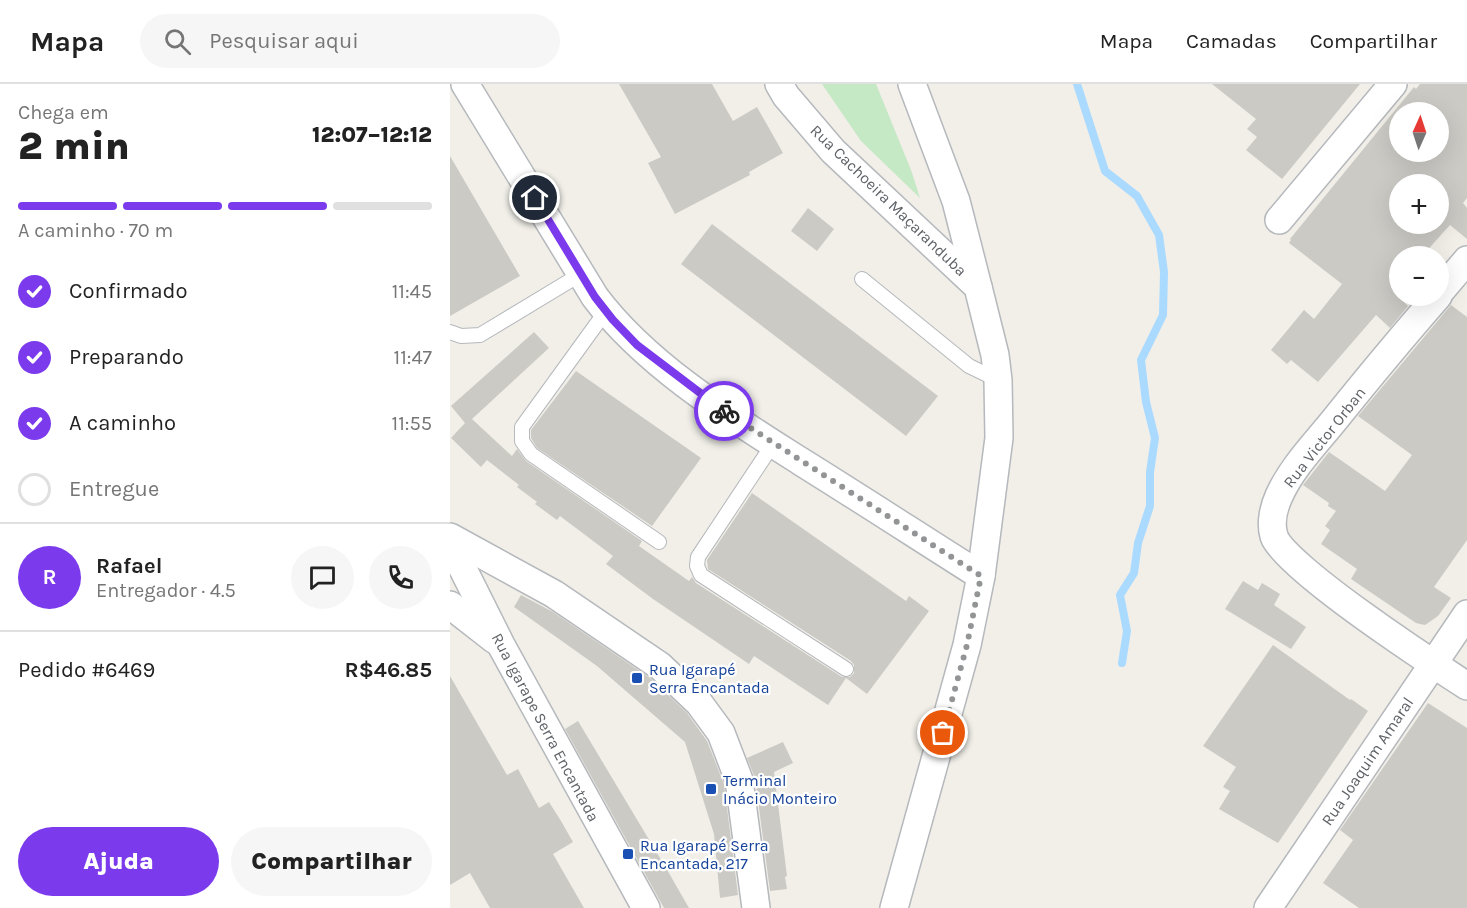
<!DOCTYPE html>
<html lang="pt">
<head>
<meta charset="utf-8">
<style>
	:root { --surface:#fff; --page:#f6f6f6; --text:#222; --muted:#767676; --line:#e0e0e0; --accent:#7c3aed }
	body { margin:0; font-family:Karla,sans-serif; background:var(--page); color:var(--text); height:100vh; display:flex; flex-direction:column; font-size:22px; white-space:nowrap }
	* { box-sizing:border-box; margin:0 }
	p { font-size:20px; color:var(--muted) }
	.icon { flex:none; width:33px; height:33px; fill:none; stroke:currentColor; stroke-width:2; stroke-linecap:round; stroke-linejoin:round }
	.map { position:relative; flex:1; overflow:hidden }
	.details { display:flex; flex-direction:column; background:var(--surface); width:450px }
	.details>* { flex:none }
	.needle { width:39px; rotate:3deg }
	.fabs { position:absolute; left:939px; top:18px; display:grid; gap:12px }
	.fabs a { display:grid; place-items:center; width:60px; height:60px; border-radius:50%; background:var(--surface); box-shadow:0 6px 24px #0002; font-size:30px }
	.pin { position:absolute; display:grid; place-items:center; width:51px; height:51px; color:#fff; margin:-26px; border:3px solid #fff; border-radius:50%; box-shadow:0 2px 6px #0007 }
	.courier { position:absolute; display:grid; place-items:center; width:60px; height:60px; margin:-30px; border:4px solid #7c3aed; border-radius:50%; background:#fff; color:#222; box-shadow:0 2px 8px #0007 }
	.overview em { font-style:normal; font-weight:800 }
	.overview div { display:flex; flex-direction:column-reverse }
	.overview { display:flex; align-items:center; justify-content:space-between; height:102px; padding:0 18px }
	h1 { font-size:39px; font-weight:800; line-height:45px }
	.bar { display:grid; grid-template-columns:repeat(4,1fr); gap:9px 6px; align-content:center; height:72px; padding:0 18px }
	.bar i { height:8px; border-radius:4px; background:var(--line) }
	.bar .on { background:var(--accent) }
	.bar p { grid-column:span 4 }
	.line { display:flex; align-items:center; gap:15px; padding:0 18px; border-top:2px solid var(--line) }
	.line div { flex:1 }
	.round { display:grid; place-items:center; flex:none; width:63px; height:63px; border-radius:32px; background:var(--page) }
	ol { padding:0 18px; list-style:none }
	li { display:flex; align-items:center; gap:18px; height:66px }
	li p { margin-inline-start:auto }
	li .icon { padding:6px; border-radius:50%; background:var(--accent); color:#fff; stroke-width:4 }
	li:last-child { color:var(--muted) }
	li i { width:33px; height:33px; border:3px solid var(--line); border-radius:50% }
	.button { display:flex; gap:12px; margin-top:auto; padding:12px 18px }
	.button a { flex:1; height:69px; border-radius:36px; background:var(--accent); color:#fff; font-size:24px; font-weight:800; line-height:69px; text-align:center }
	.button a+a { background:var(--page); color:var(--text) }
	header { display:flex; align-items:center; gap:36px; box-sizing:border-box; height:84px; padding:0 30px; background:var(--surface); border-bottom:2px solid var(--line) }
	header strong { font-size:28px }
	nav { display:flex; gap:33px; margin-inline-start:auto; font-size:21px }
	.search { width:420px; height:54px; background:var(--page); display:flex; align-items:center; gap:15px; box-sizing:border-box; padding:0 21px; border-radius:33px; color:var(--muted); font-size:22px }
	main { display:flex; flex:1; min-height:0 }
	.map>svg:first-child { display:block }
	.green { fill:#c5e8c5 }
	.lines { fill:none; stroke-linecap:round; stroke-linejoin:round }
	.stream { stroke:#aadaff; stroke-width:8 }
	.building { fill:#cccac5; fill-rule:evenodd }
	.lane-casing { stroke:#b5b8bc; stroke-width:16 }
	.street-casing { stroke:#b5b8bc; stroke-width:30 }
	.lane { stroke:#fff; stroke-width:14 }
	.street { stroke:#fff; stroke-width:27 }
	.done { stroke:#929495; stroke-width:6; stroke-dasharray:0 10.8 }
	.route { stroke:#7c3aed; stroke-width:8 }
	.transit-dot { fill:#1a4fb4; stroke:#fff; stroke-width:2 }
	.labels { text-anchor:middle; stroke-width:4.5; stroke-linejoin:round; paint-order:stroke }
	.street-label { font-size:16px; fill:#5f6368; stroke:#fff }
	.transit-label { font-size:16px; fill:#164399; stroke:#fff; text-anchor:start }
</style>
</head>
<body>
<header>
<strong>Mapa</strong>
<div class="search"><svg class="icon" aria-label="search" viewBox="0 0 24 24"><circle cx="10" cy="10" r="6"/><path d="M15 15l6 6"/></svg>Pesquisar aqui</div>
<nav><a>Mapa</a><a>Camadas</a><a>Compartilhar</a></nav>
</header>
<main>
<section class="details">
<div class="overview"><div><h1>2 min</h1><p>Chega em</p></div><em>12:07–12:12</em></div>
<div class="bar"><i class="on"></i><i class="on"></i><i class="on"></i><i></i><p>A caminho · 70 m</p></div>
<ol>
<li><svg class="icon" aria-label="check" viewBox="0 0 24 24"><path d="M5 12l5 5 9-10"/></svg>Confirmado<p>11:45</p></li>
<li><svg class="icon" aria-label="check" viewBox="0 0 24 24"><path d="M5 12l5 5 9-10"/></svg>Preparando<p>11:47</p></li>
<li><svg class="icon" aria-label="check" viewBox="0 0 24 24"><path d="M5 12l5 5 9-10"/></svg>A caminho<p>11:55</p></li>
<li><i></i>Entregue</li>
</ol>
<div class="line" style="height:108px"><b class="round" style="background:var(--accent);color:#fff">R</b><div><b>Rafael</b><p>Entregador · 4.5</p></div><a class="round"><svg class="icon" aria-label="chat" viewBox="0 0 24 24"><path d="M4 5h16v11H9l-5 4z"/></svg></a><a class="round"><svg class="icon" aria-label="phone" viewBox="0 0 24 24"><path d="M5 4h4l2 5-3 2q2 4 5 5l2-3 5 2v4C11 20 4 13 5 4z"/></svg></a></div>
<div class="line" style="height:78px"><div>Pedido #6469</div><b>R$46.85</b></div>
<div class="button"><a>Ajuda</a><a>Compartilhar</a></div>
</section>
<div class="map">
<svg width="1017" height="824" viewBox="0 0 1017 824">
	<rect width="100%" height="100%" fill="#f1efe8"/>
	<path class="green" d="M372,0H426L461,86L470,114L411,57Z"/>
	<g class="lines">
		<path class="stream" d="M627,0L655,87L687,112L709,151L714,188L713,231L691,276L696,318L705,354L700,388V422L688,459L684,489L670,511L677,547L672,579"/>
	</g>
	<g class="building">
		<path d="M169,0H262L283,37L307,23L333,69L299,88L300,91L225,130L198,79L211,73Z"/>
		<path d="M762,0H910L832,95L796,66L807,53L797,45L806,35Z"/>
		<path d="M970,0H1017V114L1013,119L1017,124V155L1000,141L972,172H950V200L943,207L958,222L940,244L926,231L868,298L841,276L837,280L821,266L854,226L864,235L892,200L839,159L841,156L840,155L964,3L966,5ZM950,28H988V68H950ZM950,100H988V140H950Z"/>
		<path d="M0,72L70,192L0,232Z"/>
		<path d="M358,124L384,145L367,167L341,147Z"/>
		<path d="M262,140L488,312L456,352L231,180Z"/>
		<path d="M1001,221L1017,233V456L984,503L1001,514L988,532L975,541L970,540L966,539L901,495L907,485L871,460L880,446L875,442L886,427L878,422L879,419L853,401L879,368L935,407L962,371L908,332Z"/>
		<path d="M84,248L99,264L22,335L62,372L67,365L76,377L192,457L189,462L239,497L242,493L246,499L392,593H400L404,589V581L401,577L258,485L257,476L302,409L456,517L459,512L479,527L417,610L396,594L378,621L304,572L299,580L203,515L156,480L163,472L110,432L107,436L85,420L87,418L67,403L69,401L37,376L31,383L1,354L15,339L1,322Z"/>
		<path d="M126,287L251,374L202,442L87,364L81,354V346Z"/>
		<path d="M793,497L808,506L812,499L830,510L824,521L856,543L841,565L775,525Z"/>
		<path d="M71,511L103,528L200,594L237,629L257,657L274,700L288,811L270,814L264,750L235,658L147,582L64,523Z"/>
		<path d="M823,561L900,616L901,615L918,627L828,759L769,725L780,707L773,703L786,683L753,662Z"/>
		<path d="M0,592L57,691L68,685L89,724L99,718L111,737L123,758L103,770L134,824H40L20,789L0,801Z"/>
		<path d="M978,619L1017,644V824H909L873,799L903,756L890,746Z"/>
		<path d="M128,637L216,784L239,824H214L115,645Z"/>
		<path d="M333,658L343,679L324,688L337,792L335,793L337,805L320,807L305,694L297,674Z"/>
	</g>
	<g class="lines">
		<g class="lane-casing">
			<g id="lane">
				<path d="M412,195L519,282L548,296"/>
				<path d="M156,227L72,343V357L81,370L209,458"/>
				<path d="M0,248L11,252L30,251L131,190"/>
				<path d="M323,360L248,473L247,482L251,491L396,585"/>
			</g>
		</g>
		<g class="street-casing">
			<g id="street">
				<path d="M15,0L145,213C196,281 279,332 350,377C411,415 471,454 531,492"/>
				<path d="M329,0L336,12L383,67L528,203L545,271L548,296L549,354L531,492L517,561L444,824"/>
				<path d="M462,0L506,117L528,203"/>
				<path d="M829,136L943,0"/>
				<path d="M988,210L1017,176"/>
				<path d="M988,212C953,252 919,293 886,334C866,359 842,383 829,412C824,423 820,439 824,452C833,482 983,580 1017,602"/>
				<path d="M0,453L104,510L210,582L249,619L271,649L289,696L306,824"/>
				<path d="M0,459L51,561L196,824"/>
				<path d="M0,521L45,556"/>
				<path d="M818,824L1017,530"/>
			</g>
		</g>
		<use href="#lane" class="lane"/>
		<use href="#street" class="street"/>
	</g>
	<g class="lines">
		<path class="done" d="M274,327L531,492L517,561L493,649"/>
		<path class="route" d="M85,114L145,213L163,236L187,261L274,327"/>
	</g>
	<g class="transit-dot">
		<rect x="181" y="588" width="12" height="12" rx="3"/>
		<rect x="255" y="699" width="12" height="12" rx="3"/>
		<rect x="172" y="764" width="12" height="12" rx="3"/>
	</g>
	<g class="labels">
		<g class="street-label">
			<text transform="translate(439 116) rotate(44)" y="6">Rua Cachoeira Maçaranduba</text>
			<text transform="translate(874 353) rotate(-52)" y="6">Rua Victor Orban</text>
			<text transform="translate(96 643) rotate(62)" y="6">Rua Igarape Serra Encantada</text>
			<text transform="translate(917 677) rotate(-56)" y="6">Rua Joaquim Amaral</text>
		</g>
		<g class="transit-label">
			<text x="199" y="591">Rua Igarapé<tspan x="199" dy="18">Serra Encantada</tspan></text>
			<text x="273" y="702">Terminal<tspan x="273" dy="18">Inácio Monteiro</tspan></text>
			<text x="190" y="767">Rua Igarapé Serra<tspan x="190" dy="18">Encantada, 217</tspan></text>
		</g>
	</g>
</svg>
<div class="fabs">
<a><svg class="needle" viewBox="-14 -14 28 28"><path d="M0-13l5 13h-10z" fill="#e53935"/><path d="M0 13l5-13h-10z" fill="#767676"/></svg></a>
<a>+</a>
<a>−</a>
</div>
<div class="pin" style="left:493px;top:649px;background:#ea580c"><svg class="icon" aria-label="bag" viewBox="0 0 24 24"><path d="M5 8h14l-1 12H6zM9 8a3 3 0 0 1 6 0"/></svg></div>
<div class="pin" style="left:85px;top:114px;background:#1f2937"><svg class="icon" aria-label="home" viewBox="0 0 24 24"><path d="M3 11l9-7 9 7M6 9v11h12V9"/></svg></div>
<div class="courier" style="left:274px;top:327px"><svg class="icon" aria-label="bike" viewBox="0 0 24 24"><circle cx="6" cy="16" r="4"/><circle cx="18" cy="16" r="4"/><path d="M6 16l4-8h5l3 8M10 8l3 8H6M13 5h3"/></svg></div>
</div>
</main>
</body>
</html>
